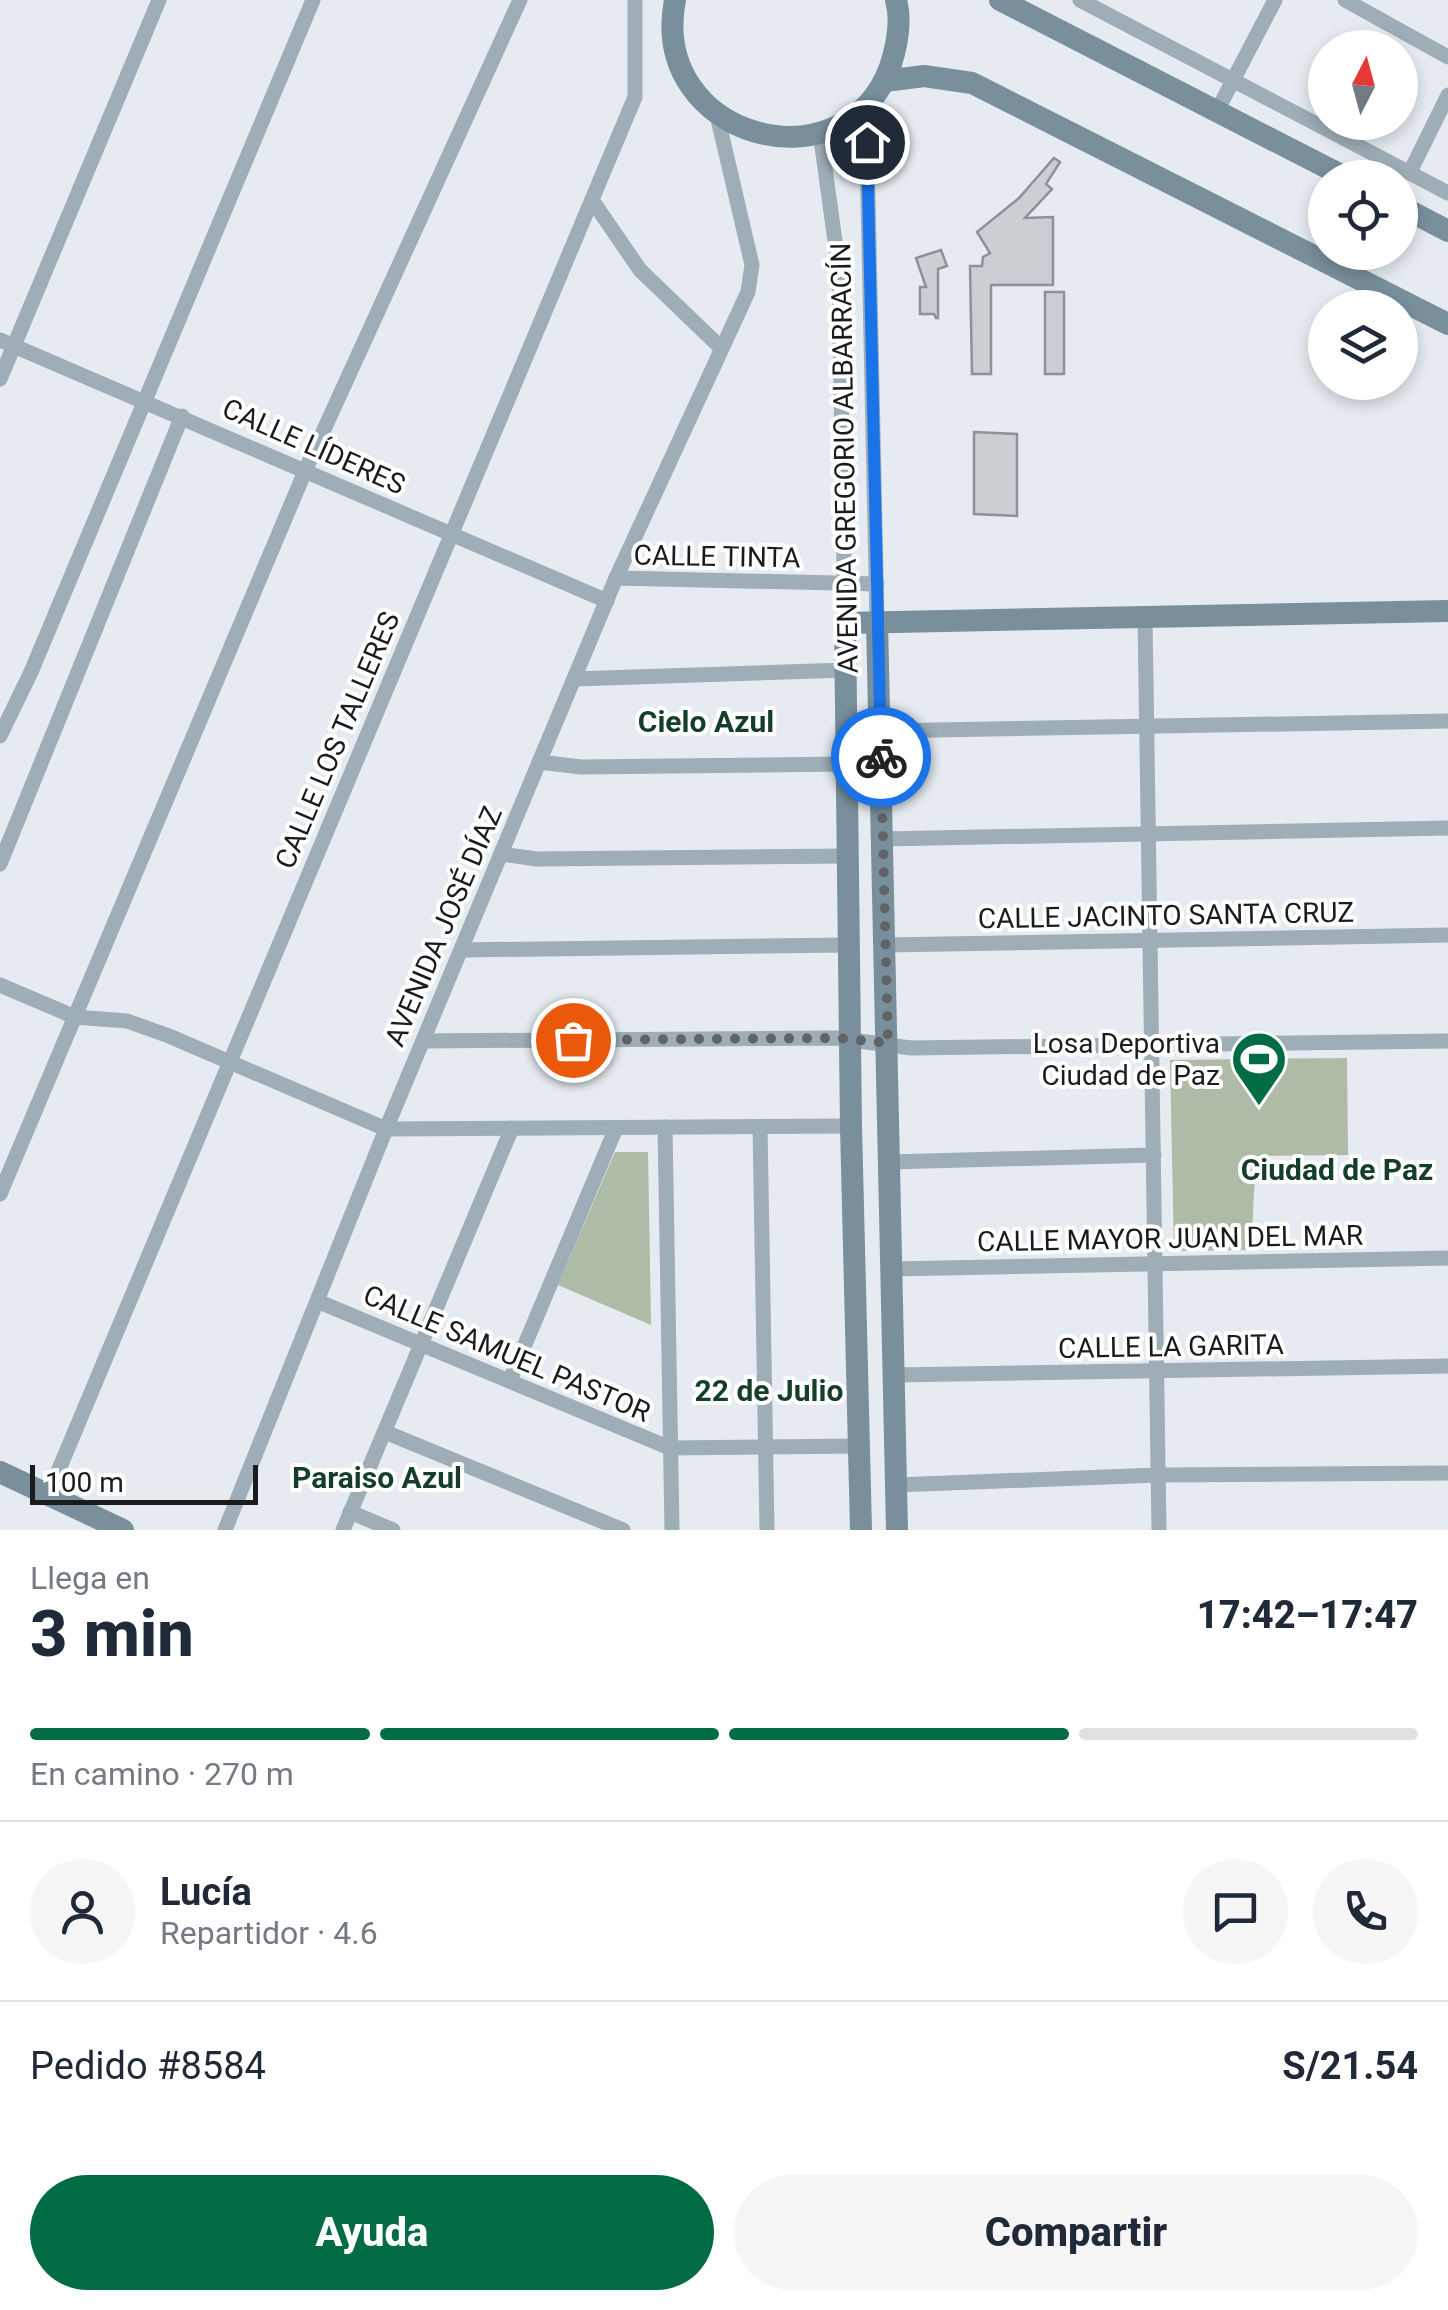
<!DOCTYPE html>
<html lang="es">
<head>
<meta charset="utf-8">
<style>
	:root { --surface:#fff; --page:#f6f6f7; --text:#1f2937; --muted:#747a83; --line:#e0e1e3; --accent:#016c43 }
	body { margin:0; font-family:Roboto,sans-serif; background:var(--page); color:var(--text); height:100vh; display:flex; flex-direction:column; font-size:38px; white-space:nowrap }
	* { box-sizing:border-box; margin:0 }
	p { font-size:32px; color:var(--muted) }
	.icon { flex:none; width:55px; height:55px; fill:none; stroke:currentColor; stroke-width:2; stroke-linecap:round; stroke-linejoin:round }
	.map { position:relative; height:1530px; overflow:hidden }
	.drawer { display:flex; flex-direction:column; background:var(--surface); flex:1 }
	.drawer>* { flex:none }
	.needle { width:65px; rotate:6deg }
	.fabs { position:absolute; left:1308px; top:30px; display:grid; gap:20px }
	.fabs a { display:grid; place-items:center; width:110px; height:110px; border-radius:50%; background:var(--surface); box-shadow:0 5px 15px #0003; font-size:50px }
	.scale { position:absolute; left:30px; bottom:25px; width:228px; box-sizing:border-box; padding-left:10px; border:5px solid #191b1c; border-top:0; font-size:28px; line-height:35px; white-space:nowrap; color:#191b1c; -webkit-text-stroke:8px #fff; paint-order:stroke }
	.pin { position:absolute; display:grid; place-items:center; width:85px; height:85px; color:#fff; margin:-42px; border:5px solid #fff; border-radius:50%; box-shadow:0 2px 10px #0007 }
	.courier { position:absolute; display:grid; place-items:center; width:100px; height:100px; margin:-50px; border:8px solid #1a73e8; border-radius:50%; background:#fff; color:#222; box-shadow:0 2px 12px #0007 }
	.head em { font-style:normal; font-weight:800 }
	.head div { display:flex; flex-direction:column-reverse }
	.head { display:flex; align-items:center; justify-content:space-between; height:170px; padding:0 30px }
	h1 { font-size:65px; font-weight:800; line-height:75px }
	.bar { display:grid; grid-template-columns:repeat(4,1fr); gap:15px 10px; align-content:center; height:120px; padding:0 30px }
	.bar i { height:12px; border-radius:8px; background:var(--line) }
	.bar .active { background:var(--accent) }
	.bar p { grid-column:span 4 }
	.line { display:flex; align-items:center; gap:25px; padding:0 30px; border-top:2px solid var(--line) }
	.line div { flex:1 }
	.round { display:grid; place-items:center; flex:none; width:105px; height:105px; border-radius:52px; background:var(--page) }
	.action { display:flex; gap:20px; margin-top:auto; padding:20px 30px }
	.action a { flex:1; height:115px; border-radius:60px; background:var(--accent); color:#fff; font-size:40px; font-weight:800; line-height:115px; text-align:center }
	.action a+a { background:var(--page); color:var(--text) }
	.map>svg:first-child { display:block }
	.green { fill:#aebba6 }
	.building { fill:#cacfd4; stroke:#8e9297; stroke-width:2.5 }
	.lines { fill:none; stroke-linecap:round; stroke-linejoin:round }
	.street { stroke:#9eadb6; stroke-width:15 }
	.secondary { stroke:#798f9c; stroke-width:22 }
	.done { stroke:#606466; stroke-width:10; stroke-dasharray:0 18 }
	.route { stroke:#1a73e8; stroke-width:12 }
	.labels { text-anchor:middle; stroke-width:8; stroke-linejoin:round; paint-order:stroke }
	.street-label { font-size:28px; fill:#191b1c; stroke:#fff }
	.poi-label { font-size:28px; fill:#191b1c; stroke:#fff; text-anchor:end }
	.neighbourhood-label { font-size:30px; font-weight:bold; fill:#143e29; stroke:#fff }
</style>
</head>
<body>
<div class="map">
<svg width="1448" height="1530" viewBox="0 0 1448 1530">
	<rect width="100%" height="100%" fill="#e5ebf0"/>
	<g class="green">
		<path d="M1347,1058L1348,1155L1256,1156L1251,1250L1174,1251L1170,1060Z"/>
		<path d="M615,1152H648L651,1325L558,1285Z"/>
	</g>
	<g class="building">
		<path d="M1054,158L1060,162L1046,184L1052,189L1025,218L1053,217V285H991V374H972L970,266H982L983,257L990,253L977,232L1019,198Z"/>
		<path d="M941,250L947,266L938,269V318H936L934,314H920V287H926L916,258Z"/>
		<rect x="1045" y="292" width="19" height="82"/>
		<path d="M974,432L1017,434V516L974,514Z"/>
	</g>
	<g class="lines">
		<g class="street">
			<path d="M1080,0L1448,193"/>
			<path d="M1345,0L1448,57"/>
			<path d="M866,104L877,621"/>
			<path d="M1218,109L1275,0"/>
			<path d="M820,132L839,270L845,623"/>
			<path d="M1410,172L1448,95"/>
			<path d="M592,200L640,270L720,347"/>
			<path d="M0,340L607,601"/>
			<path d="M0,379L159,0"/>
			<path d="M616,578L877,584"/>
			<path d="M1145,617L1159,1530"/>
			<path d="M574,679L846,670"/>
			<path d="M880,731L1448,721"/>
			<path d="M0,736L31,672L313,0"/>
			<path d="M539,762L581,767L847,764"/>
			<path d="M883,839L1448,828"/>
			<path d="M501,854L537,859L848,856"/>
			<path d="M0,864L182,416"/>
			<path d="M886,945L1448,935"/>
			<path d="M461,950L849,945"/>
			<path d="M0,985L75,1017L127,1021L169,1036L386,1129L851,1126"/>
			<path d="M423,1041L837,1038L911,1048L1448,1041"/>
			<path d="M665,1127L672,1530"/>
			<path d="M760,1127L767,1530"/>
			<path d="M890,1162L1154,1155"/>
			<path d="M0,1194L306,469L520,0"/>
			<path d="M892,1269L1448,1258"/>
			<path d="M317,1301L670,1448L859,1446"/>
			<path d="M894,1375L1448,1366"/>
			<path d="M510,1380L616,1128"/>
			<path d="M385,1432L623,1530"/>
			<path d="M896,1485L1158,1475L1448,1473"/>
			<path d="M49,1493L635,97V0"/>
			<path d="M350,1512L393,1530"/>
			<path d="M225,1530L386,1129L616,578L748,292L752,265L717,115"/>
			<path d="M343,1530L512,1128"/>
		</g>
		<g class="secondary">
			<path d="M675,0C648,138 844,191 890,67C897,46 902,22 896,0"/>
			<path d="M1000,0L1347,178"/>
			<path d="M885,81L924,76L972,83L1448,324"/>
			<path d="M1400,206L1448,231"/>
			<path d="M877,621L897,1530"/>
			<path d="M0,1472L123,1530"/>
			<path d="M861,1530L851,1126L845,623L1448,611"/>
		</g>
	</g>
	<g class="lines">
		<path class="done" d="M573,1040L837,1038L888,1043L881,757"/>
		<path class="route" d="M867,142L881,757"/>
	</g>
	<defs>
		<g id="stadium-pin" transform="scale(2.875)"><path d="M0 17L-7.5 6A9.5 9.5 0 1 1 7.5 6Z" fill="#016c43" stroke="#fff"/><path d="M0-5a6.5 5 0 1 0 0 10a6.5 5 0 1 0 0-10ZM-3.5-1.8h7v3.6h-7Z" fill="#fff"/></g>
	</defs>
	<g fill-rule="evenodd">
		<use href="#stadium-pin" x="1259" y="1059"/>
	</g>
	<g class="labels">
		<g class="street-label">
			<text transform="translate(314 446) rotate(24)" y="10">CALLE LÍDERES</text>
			<text transform="translate(844 458) rotate(-91)" y="10">AVENIDA GREGORIO ALBARRACÍN</text>
			<text transform="translate(717 556) rotate(1)" y="10">CALLE TINTA</text>
			<text transform="translate(337 740) rotate(-67)" y="10">CALLE LOS TALLERES</text>
			<text transform="translate(1166 915) rotate(-1)" y="10">CALLE JACINTO SANTA CRUZ</text>
			<text transform="translate(443 926) rotate(-67)" y="10">AVENIDA JOSÉ DÍAZ</text>
			<text transform="translate(1170 1238) rotate(-1)" y="10">CALLE MAYOR JUAN DEL MAR</text>
			<text transform="translate(1171 1346) rotate(-1)" y="10">CALLE LA GARITA</text>
			<text transform="translate(507 1353) rotate(23)" y="10">CALLE SAMUEL PASTOR</text>
		</g>
		<g class="poi-label">
			<text x="1220" y="1053">Losa Deportiva<tspan x="1220" dy="32">Ciudad de Paz</tspan></text>
		</g>
		<g class="neighbourhood-label">
			<text x="706" y="732">Cielo Azul</text>
			<text x="1337" y="1180">Ciudad de Paz</text>
			<text x="769" y="1401">22 de Julio</text>
			<text x="377" y="1488">Paraiso Azul</text>
		</g>
	</g>
</svg>
<div class="fabs">
<a><svg class="needle" viewBox="-14 -14 28 28"><path d="M0-13l5 13h-10z" fill="#e53935"/><path d="M0 13l5-13h-10z" fill="#747a83"/></svg></a>
<a><svg class="icon" aria-label="locate" viewBox="0 0 24 24"><circle cx="12" cy="12" r="6"/><path d="M12 2v4M12 18v4M2 12h4M18 12h4"/></svg></a>
<a><svg class="icon" aria-label="layers" viewBox="0 0 24 24"><path d="M12 4l9 5-9 5-9-5zM3 14l9 5 9-5"/></svg></a>
</div>
<div class="scale">100 m</div>
<div class="pin" style="left:573px;top:1040px;background:#ea580c"><svg class="icon" aria-label="bag" viewBox="0 0 24 24"><path d="M5 8h14l-1 12H6zM9 8a3 3 0 0 1 6 0"/></svg></div>
<div class="pin" style="left:867px;top:142px;background:#1f2937"><svg class="icon" aria-label="home" viewBox="0 0 24 24"><path d="M3 11l9-7 9 7M6 9v11h12V9"/></svg></div>
<div class="courier" style="left:881px;top:757px"><svg class="icon" aria-label="bike" viewBox="0 0 24 24"><circle cx="6" cy="16" r="4"/><circle cx="18" cy="16" r="4"/><path d="M6 16l4-8h5l3 8M10 8l3 8H6M13 5h3"/></svg></div>
</div>
<section class="drawer">
<div class="head"><div><h1>3 min</h1><p>Llega en</p></div><em>17:42–17:47</em></div>
<div class="bar"><i class="active"></i><i class="active"></i><i class="active"></i><i></i><p>En camino · 270 m</p></div>
<div class="line" style="height:180px"><a class="round"><svg class="icon" aria-label="person" viewBox="0 0 24 24"><circle cx="12" cy="8" r="4"/><path d="M4 21q1-7 8-7t8 7"/></svg></a><div><b>Lucía</b><p>Repartidor · 4.6</p></div><a class="round"><svg class="icon" aria-label="chat" viewBox="0 0 24 24"><path d="M4 5h16v11H9l-5 4z"/></svg></a><a class="round"><svg class="icon" aria-label="phone" viewBox="0 0 24 24"><path d="M5 4h4l2 5-3 2q2 4 5 5l2-3 5 2v4C11 20 4 13 5 4z"/></svg></a></div>
<div class="line" style="height:130px"><div>Pedido #8584</div><b>S/21.54</b></div>
<div class="action"><a>Ayuda</a><a>Compartir</a></div>
</section>
</body>
</html>
